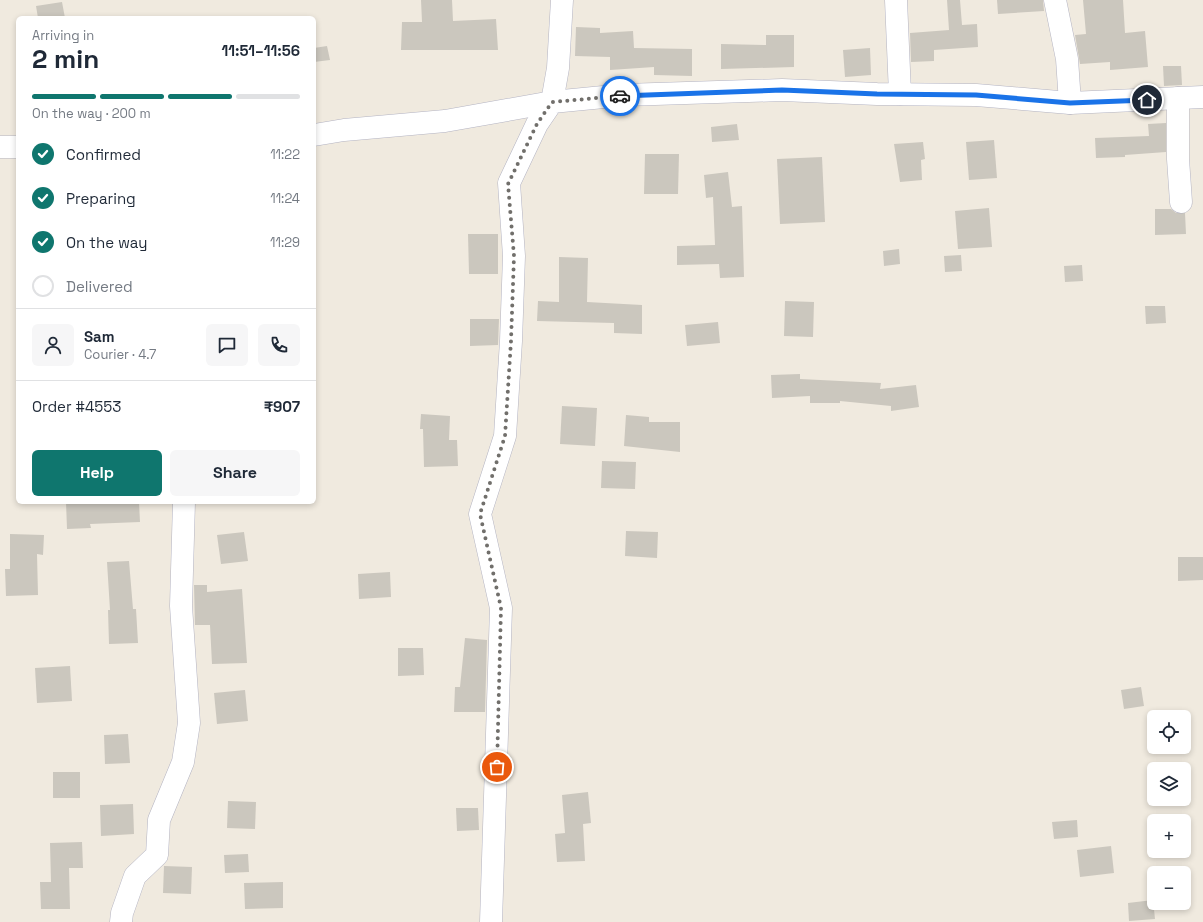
<!DOCTYPE html>
<html lang="en">
<head>
<meta charset="utf-8">
<style>
	:root { --surface:#fff; --page:#f6f6f7; --text:#1f2937; --muted:#747a83; --line:#e0e1e3; --accent:#0f766e }
	body { margin:0; font-family:"Space Grotesk",sans-serif; background:var(--page); color:var(--text); height:100vh; display:flex; flex-direction:column; font-size:15px; white-space:nowrap }
	* { box-sizing:border-box; margin:0 }
	p { font-size:13px; color:var(--muted) }
	.icon { flex:none; width:22px; height:22px; fill:none; stroke:currentColor; stroke-width:2; stroke-linecap:round; stroke-linejoin:round }
	.map { position:relative; flex:1; overflow:hidden }
	.side { position:absolute; left:16px; top:16px; width:300px; height:488px; display:flex; flex-direction:column; background:var(--surface); border-radius:6px; box-shadow:0 2px 6px #0003 }
	.side>* { flex:none }
	.fabs { position:absolute; left:1147px; top:710px; display:grid; gap:8px }
	.fabs a { display:grid; place-items:center; width:44px; height:44px; border-radius:6px; background:var(--surface); box-shadow:0 2px 6px #0003; font-size:20px }
	.pin { position:absolute; display:grid; place-items:center; width:34px; height:34px; color:#fff; margin:-17px; border:2px solid #fff; border-radius:50%; box-shadow:0 1px 4px #0007 }
	.courier { position:absolute; display:grid; place-items:center; width:40px; height:40px; margin:-20px; border:3px solid #1a73e8; border-radius:50%; background:#fff; color:#222; box-shadow:0 1px 5px #0007 }
	.overview em { font-style:normal; font-weight:700 }
	.overview div { display:flex; flex-direction:column-reverse }
	.overview { display:flex; align-items:center; justify-content:space-between; height:68px; padding:0 16px }
	h1 { font-size:26px; font-weight:700; line-height:30px }
	.bar { display:grid; grid-template-columns:repeat(4,1fr); gap:6px 4px; align-content:center; height:48px; padding:0 16px }
	.bar i { height:5px; border-radius:3px; background:var(--line) }
	.bar .on { background:var(--accent) }
	.bar p { grid-column:span 4 }
	.line { display:flex; align-items:center; gap:10px; padding:0 16px; border-top:1px solid var(--line) }
	.line div { flex:1 }
	.round { display:grid; place-items:center; flex:none; width:42px; height:42px; border-radius:6px; background:var(--page) }
	ol { padding:0 16px; list-style:none }
	li { display:flex; align-items:center; gap:12px; height:44px }
	li p { margin-inline-start:auto }
	li .icon { padding:4px; border-radius:50%; background:var(--accent); color:#fff; stroke-width:4 }
	li:last-child { color:var(--muted) }
	li i { width:22px; height:22px; border:2px solid var(--line); border-radius:50% }
	.action { display:flex; gap:8px; margin-top:auto; padding:8px 16px }
	.action a { flex:1; height:46px; border-radius:6px; background:var(--accent); color:#fff; font-size:16px; font-weight:700; line-height:46px; text-align:center }
	.action a+a { background:var(--page); color:var(--text) }
	.map>svg:first-child { display:block }
	.building { fill:#cbc7be }
	.lines { fill:none; stroke-linecap:round; stroke-linejoin:round }
	.minor-casing { stroke:#b3b3c2; stroke-width:23 }
	.minor { stroke:#fff; stroke-width:22 }
	.done { stroke:#716f6b; stroke-width:4; stroke-dasharray:0 7.2 }
	.route { stroke:#1a73e8; stroke-width:5 }
</style>
</head>
<body>
<div class="map">
<svg width="1203" height="922" viewBox="0 0 1203 922">
	<rect width="100%" height="100%" fill="#f0eadf"/>
	<g class="building">
		<path d="M421,0H452L453,21L496,19L498,50H401L402,22H422Z"/>
		<path d="M947,0H960L962,25L977,24L978,47L934,50V61L911,62L910,33L949,30Z"/>
		<path d="M997,0H1043L1044,11L998,14Z"/>
		<path d="M1083,0H1123L1125,33L1145,31L1148,67L1110,70V62L1080,64L1075,35L1086,34Z"/>
		<path d="M62,2L65,18H38L36,6Z"/>
		<path d="M576,27L600,28V33L633,31L634,48L692,49V76L654,75V67L610,70V57L575,56Z"/>
		<path d="M766,35H794V67L721,69V44L766,45Z"/>
		<path d="M327,46L330,60L314,62V48Z"/>
		<path d="M870,48L871,75L845,77L843,50Z"/>
		<path d="M1163,66H1181L1182,85L1164,86Z"/>
		<path d="M1166,123V152L1125,155V157L1096,158L1095,138L1149,136L1148,124Z"/>
		<path d="M737,124L739,140L712,142L711,127Z"/>
		<path d="M994,140L997,178L969,180L966,142Z"/>
		<path d="M923,142L925,159L921,160L922,180L900,182L894,144Z"/>
		<path d="M645,154H679L678,194H644Z"/>
		<path d="M822,157L825,222L780,224L777,159Z"/>
		<path d="M728,172L732,207L742,206L744,277L720,278L719,264L677,265V246L715,245L713,197L706,198L704,175Z"/>
		<path d="M989,208L992,247L958,249L955,211Z"/>
		<path d="M1155,209H1171L1176,213H1185L1186,234L1155,235Z"/>
		<path d="M468,234H498V274H469Z"/>
		<path d="M899,249L900,264L884,266L883,251Z"/>
		<path d="M961,255L962,271L945,272L944,256Z"/>
		<path d="M559,257L588,258L587,302L642,305V334L614,333V323L537,321L538,301L559,302Z"/>
		<path d="M1082,265L1083,281L1065,282L1064,266Z"/>
		<path d="M785,301L814,302L813,337L784,336Z"/>
		<path d="M1145,306H1165L1166,323L1146,324Z"/>
		<path d="M470,319H499L498,345L470,346Z"/>
		<path d="M718,322L720,343L687,346L685,325Z"/>
		<path d="M800,374V379L881,383L880,389L916,385L919,407L891,411V406L840,401V403H810V396L772,398L771,375Z"/>
		<path d="M562,406L597,408L595,446L560,444Z"/>
		<path d="M421,414L450,416L449,440H457L458,466L424,467L423,429H420Z"/>
		<path d="M626,415L649,417V422H680V452L624,446Z"/>
		<path d="M602,461L636,462L635,489L601,488Z"/>
		<path d="M66,502H139L140,522L90,524L91,528L67,529Z"/>
		<path d="M626,531L658,532L657,558L625,556Z"/>
		<path d="M244,532L248,561L221,564L217,535Z"/>
		<path d="M10,534L44,535L43,555L37,554L38,595L6,596L5,569H10Z"/>
		<path d="M1178,557H1203V580L1178,581Z"/>
		<path d="M129,561L133,609H136L138,643L109,644L108,610H110L107,562Z"/>
		<path d="M390,572L391,597L359,599L358,574Z"/>
		<path d="M194,585H207V592L242,589L247,663L212,664L210,625H195Z"/>
		<path d="M465,638L487,640L485,712H454L455,687H460Z"/>
		<path d="M398,648H423L424,675L398,676Z"/>
		<path d="M70,666L72,701L37,703L35,668Z"/>
		<path d="M1141,687L1144,706L1124,709L1121,690Z"/>
		<path d="M245,690L248,721L217,724L214,693Z"/>
		<path d="M128,734L130,763L105,764L104,735Z"/>
		<rect x="53" y="772" width="27" height="26"/>
		<path d="M588,792L591,823L583,824L585,861L557,862L555,834L565,833L562,795Z"/>
		<path d="M228,801L256,802L255,829L227,828Z"/>
		<path d="M133,804L134,834L101,836L100,805Z"/>
		<path d="M456,808H478L479,830L457,831Z"/>
		<path d="M1077,820L1078,837L1054,839L1052,822Z"/>
		<path d="M82,842L83,868H69L70,909H41L40,882H51L50,843Z"/>
		<path d="M1111,846L1114,873L1080,877L1077,850Z"/>
		<path d="M248,854L249,872L225,873L224,855Z"/>
		<path d="M164,866L192,867L191,894L163,893Z"/>
		<path d="M283,882V908L245,909L244,883Z"/>
		<path d="M1153,900L1155,919L1129,921L1128,903Z"/>
	</g>
	<g class="lines">
		<g class="minor-casing">
			<g id="minor">
				<path d="M896,0L900,94"/>
				<path d="M1055,0L1067,59L1070,103"/>
				<path d="M1178,98V159L1181,202"/>
				<path d="M314,135L344,130L445,121L552,102L558,68L562,0"/>
				<path d="M0,147H18"/>
				<path d="M121,922L122,913L135,876L157,855L159,820L183,762L189,723L181,606L184,502"/>
				<path d="M491,922L501,608L480,514L505,436L511,341L514,256L509,183L537,124L552,102L624,95L782,90L877,94L976,95L1070,103L1203,97"/>
			</g>
		</g>
		<use href="#minor" class="minor"/>
	</g>
	<g class="lines">
		<path class="done" d="M497,767L501,608L480,514L505,436L511,341L514,256L508,184L537,124L552,102L620,96"/>
		<path class="route" d="M620,96L782,90L877,94L976,95L1070,103L1147,100"/>
	</g>
</svg>
<div class="fabs">
<a><svg class="icon" aria-label="locate" viewBox="0 0 24 24"><circle cx="12" cy="12" r="6"/><path d="M12 2v4M12 18v4M2 12h4M18 12h4"/></svg></a>
<a><svg class="icon" aria-label="layers" viewBox="0 0 24 24"><path d="M12 4l9 5-9 5-9-5zM3 14l9 5 9-5"/></svg></a>
<a>+</a>
<a>−</a>
</div>
<div class="pin" style="left:497px;top:767px;background:#ea580c"><svg class="icon" aria-label="bag" viewBox="0 0 24 24"><path d="M5 8h14l-1 12H6zM9 8a3 3 0 0 1 6 0"/></svg></div>
<div class="pin" style="left:1147px;top:100px;background:#1f2937"><svg class="icon" aria-label="home" viewBox="0 0 24 24"><path d="M3 11l9-7 9 7M6 9v11h12V9"/></svg></div>
<div class="courier" style="left:620px;top:96px"><svg class="icon" aria-label="car" viewBox="0 0 24 24"><path d="M5 17H2v-5l4-1 3-4h7l3 4 3 1v5h-3M9 17h6M6 11h13"/><circle cx="7" cy="17" r="2"/><circle cx="17" cy="17" r="2"/></svg></div>
<section class="side">
<div class="overview"><div><h1>2 min</h1><p>Arriving in</p></div><em>11:51–11:56</em></div>
<div class="bar"><i class="on"></i><i class="on"></i><i class="on"></i><i></i><p>On the way · 200 m</p></div>
<ol>
<li><svg class="icon" aria-label="check" viewBox="0 0 24 24"><path d="M5 12l5 5 9-10"/></svg>Confirmed<p>11:22</p></li>
<li><svg class="icon" aria-label="check" viewBox="0 0 24 24"><path d="M5 12l5 5 9-10"/></svg>Preparing<p>11:24</p></li>
<li><svg class="icon" aria-label="check" viewBox="0 0 24 24"><path d="M5 12l5 5 9-10"/></svg>On the way<p>11:29</p></li>
<li><i></i>Delivered</li>
</ol>
<div class="line" style="height:72px"><a class="round"><svg class="icon" aria-label="person" viewBox="0 0 24 24"><circle cx="12" cy="8" r="4"/><path d="M4 21q1-7 8-7t8 7"/></svg></a><div><b>Sam</b><p>Courier · 4.7</p></div><a class="round"><svg class="icon" aria-label="chat" viewBox="0 0 24 24"><path d="M4 5h16v11H9l-5 4z"/></svg></a><a class="round"><svg class="icon" aria-label="phone" viewBox="0 0 24 24"><path d="M5 4h4l2 5-3 2q2 4 5 5l2-3 5 2v4C11 20 4 13 5 4z"/></svg></a></div>
<div class="line" style="height:52px"><div>Order #4553</div><b>₹907</b></div>
<div class="action"><a>Help</a><a>Share</a></div>
</section>
</div>
</body>
</html>
